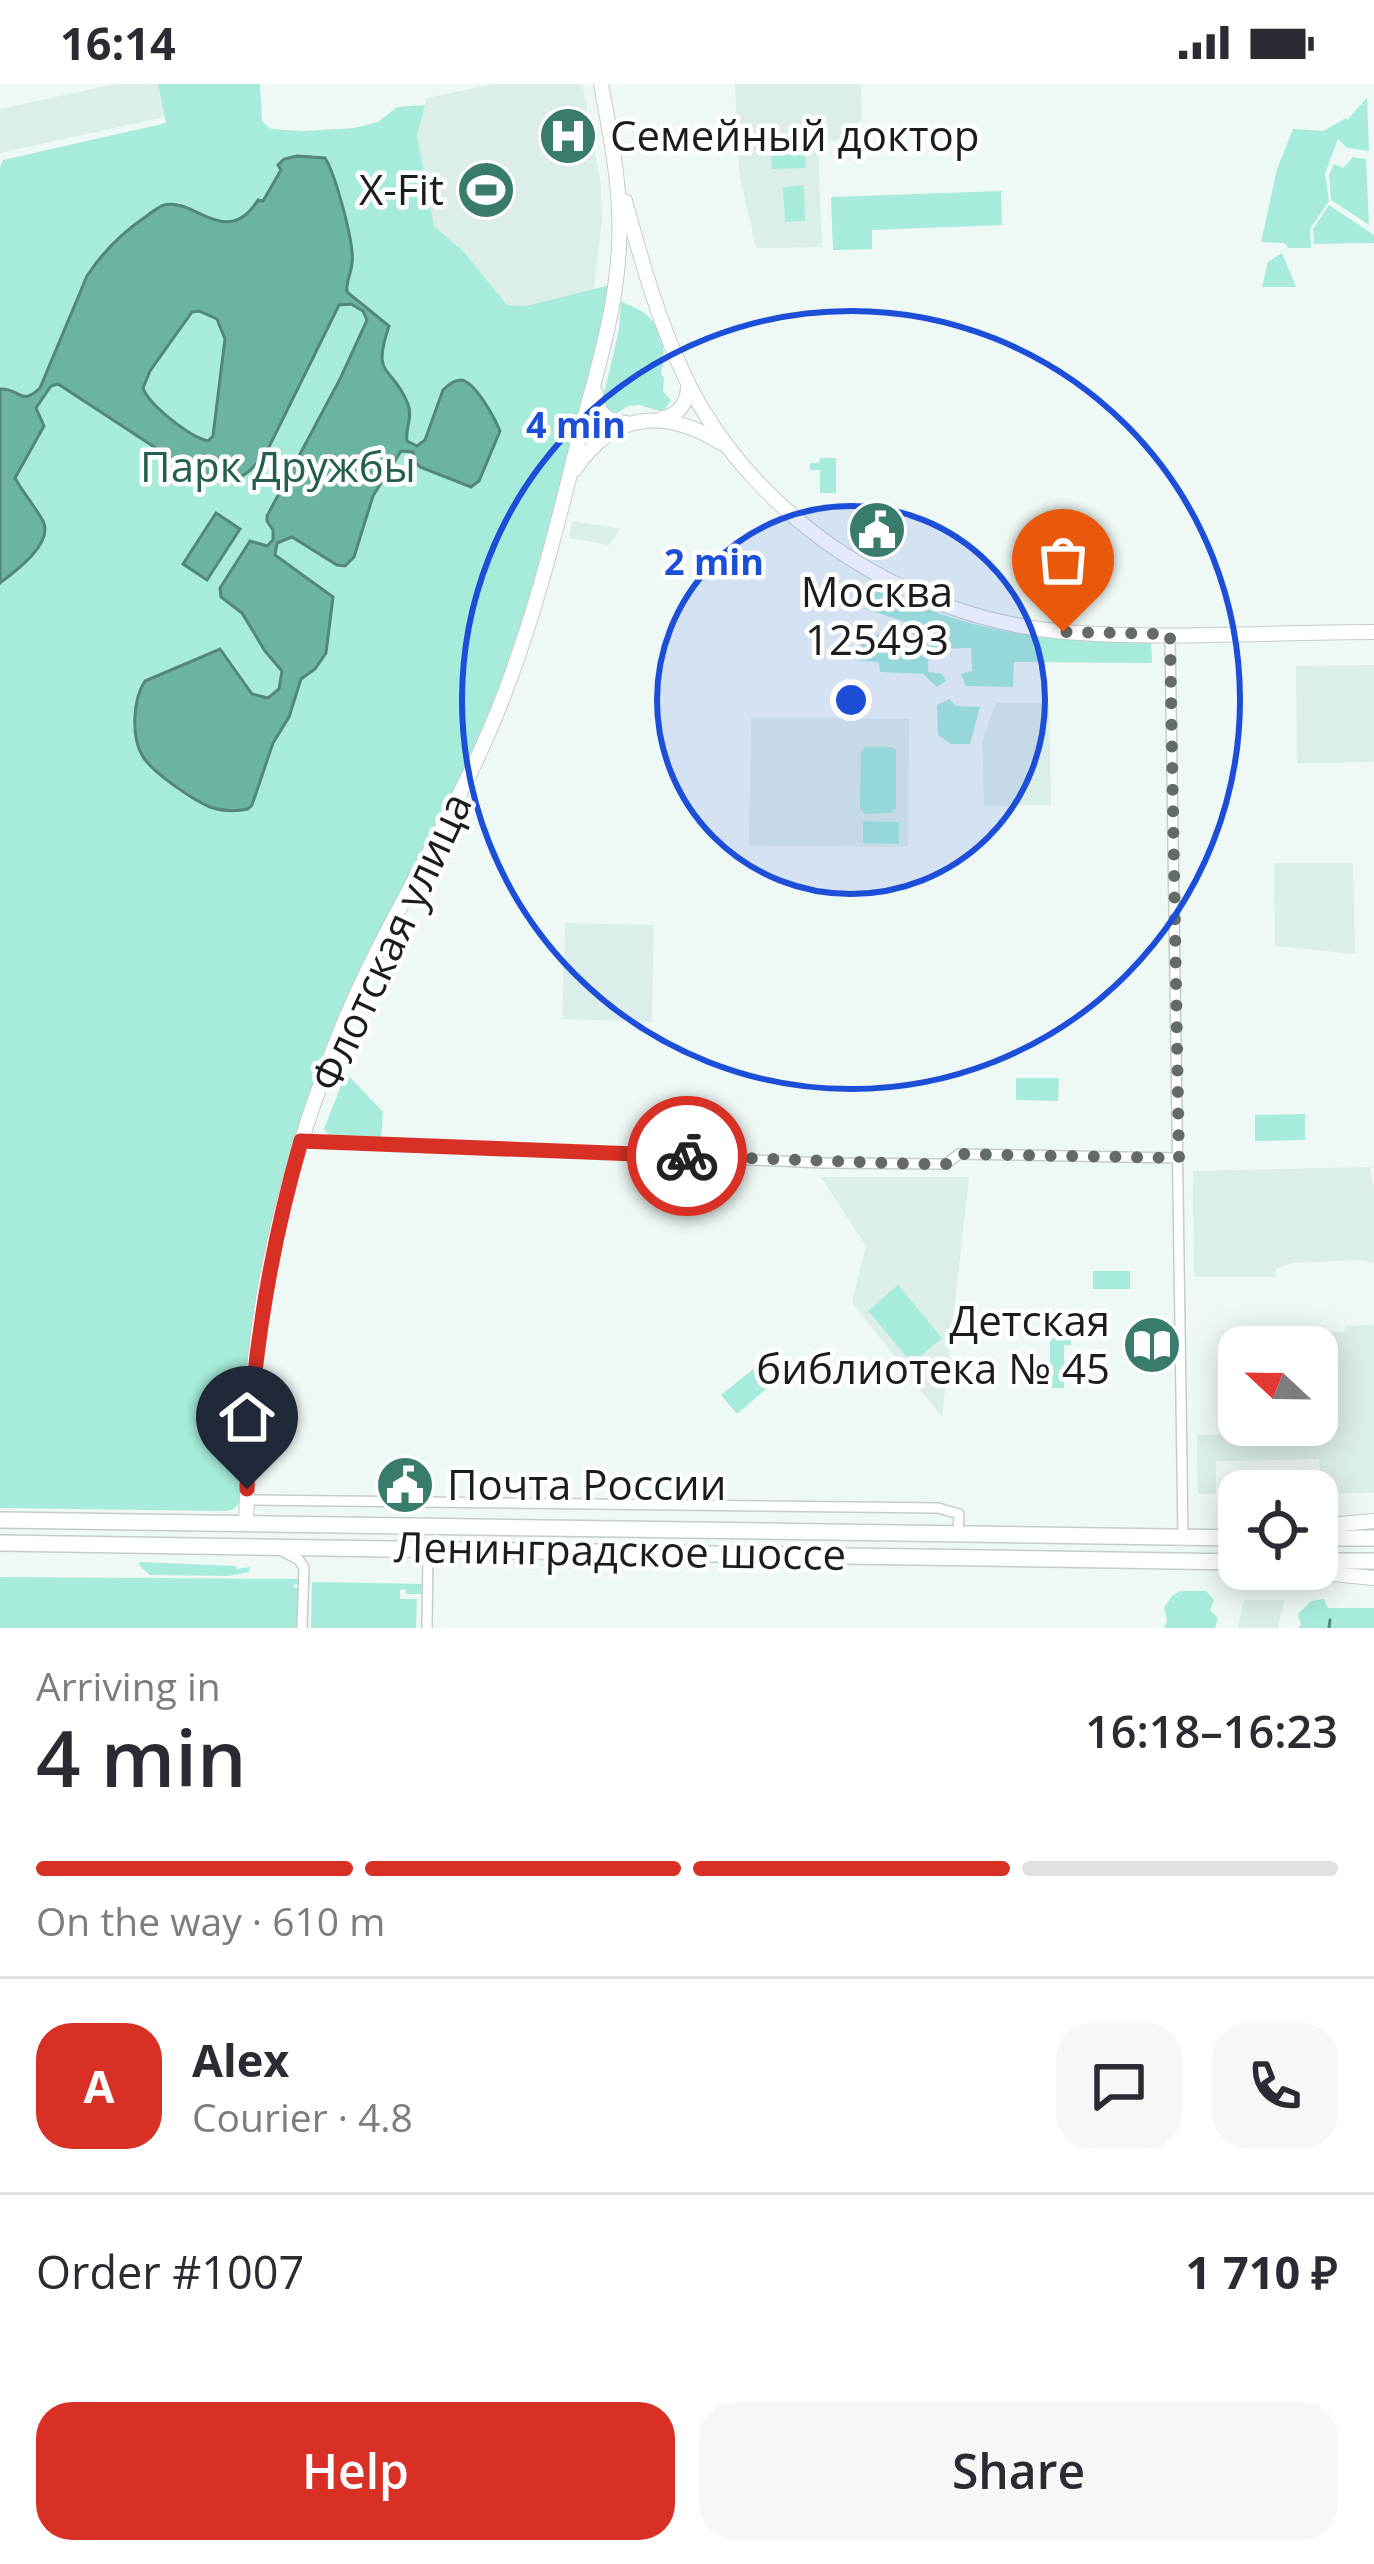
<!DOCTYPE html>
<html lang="en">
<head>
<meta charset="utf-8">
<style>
	:root { --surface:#fff; --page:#f7f7f7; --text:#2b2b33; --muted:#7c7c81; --line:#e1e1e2; --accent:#d93025 }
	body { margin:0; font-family:"Open Sans",sans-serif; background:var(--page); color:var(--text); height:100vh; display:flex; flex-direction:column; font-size:45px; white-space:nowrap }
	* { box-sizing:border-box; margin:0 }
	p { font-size:39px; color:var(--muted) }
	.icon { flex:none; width:66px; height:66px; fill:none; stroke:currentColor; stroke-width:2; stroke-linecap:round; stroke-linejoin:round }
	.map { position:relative; height:1544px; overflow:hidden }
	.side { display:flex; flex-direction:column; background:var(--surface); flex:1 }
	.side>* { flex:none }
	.needle { width:78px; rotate:292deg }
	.tools { position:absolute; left:1218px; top:1242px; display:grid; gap:24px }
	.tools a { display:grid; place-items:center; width:120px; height:120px; border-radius:24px; background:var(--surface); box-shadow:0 6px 30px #0003; font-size:60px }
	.pin { position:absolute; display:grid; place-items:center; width:102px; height:102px; color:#fff; margin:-123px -51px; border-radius:50% 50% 50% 0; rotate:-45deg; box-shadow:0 0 12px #0007 }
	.pin .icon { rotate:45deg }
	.courier { position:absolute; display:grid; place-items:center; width:120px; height:120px; margin:-60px; border:9px solid #d93025; border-radius:50%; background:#fff; color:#222; box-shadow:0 3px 15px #0007 }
	.headline em { font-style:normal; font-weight:600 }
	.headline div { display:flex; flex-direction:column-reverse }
	.headline { display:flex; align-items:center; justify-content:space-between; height:204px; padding:0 36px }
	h1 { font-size:78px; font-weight:600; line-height:90px }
	.bar { display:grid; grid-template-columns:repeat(4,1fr); gap:18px 12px; align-content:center; height:144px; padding:0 36px }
	.bar i { height:15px; border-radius:9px; background:var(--line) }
	.bar .on { background:var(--accent) }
	.bar p { grid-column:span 4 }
	.line { display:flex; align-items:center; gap:30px; padding:0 36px; border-top:3px solid var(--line) }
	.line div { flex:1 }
	.round { display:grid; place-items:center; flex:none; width:126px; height:126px; border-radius:36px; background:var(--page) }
	.cta { display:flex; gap:24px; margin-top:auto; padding:24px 36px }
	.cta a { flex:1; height:138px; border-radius:36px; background:var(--accent); color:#fff; font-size:48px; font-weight:600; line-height:138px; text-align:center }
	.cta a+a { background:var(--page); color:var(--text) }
	.status { display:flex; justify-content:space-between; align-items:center; height:84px; padding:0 60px; background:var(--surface); direction:ltr }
	.status svg { height:33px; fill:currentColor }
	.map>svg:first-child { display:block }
	.built { fill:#dceee9 }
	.green { fill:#a7ecda }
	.water { fill:#6cb4a2; stroke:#53877a; stroke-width:3; fill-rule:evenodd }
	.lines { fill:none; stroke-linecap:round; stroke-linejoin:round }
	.stream { stroke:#53877a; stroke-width:3 }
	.street-casing { stroke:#c5cdcb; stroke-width:12 }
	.secondary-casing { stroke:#c5cdcb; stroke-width:16 }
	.primary-casing { stroke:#c5cdcb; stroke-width:18 }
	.street { stroke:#fff; stroke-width:9 }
	.secondary { stroke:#fff; stroke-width:14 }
	.primary { stroke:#fff; stroke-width:15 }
	.done { stroke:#646a68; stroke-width:12; stroke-dasharray:0 21.6 }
	.route { stroke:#d93025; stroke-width:15 }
	.ring { fill:none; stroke:#1d4ed8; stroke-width:6 }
	.labels { text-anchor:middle; stroke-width:9; stroke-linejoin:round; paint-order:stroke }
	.poi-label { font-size:42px; fill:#191d1c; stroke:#fff; text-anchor:start }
	.park-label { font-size:42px; fill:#245e51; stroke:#fff }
	.street-label { font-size:42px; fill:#191d1c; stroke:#fff }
	.centre { fill:#1d4ed8; stroke:#fff; stroke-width:6 }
	.ring-label { font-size:36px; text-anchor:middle; font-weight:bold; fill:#1d4ed8; stroke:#fff; stroke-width:9; stroke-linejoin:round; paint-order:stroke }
</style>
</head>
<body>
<div class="status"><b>16:14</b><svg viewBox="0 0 49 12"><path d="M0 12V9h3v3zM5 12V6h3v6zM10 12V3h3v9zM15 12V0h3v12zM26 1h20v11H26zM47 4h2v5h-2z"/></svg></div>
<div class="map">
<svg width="1374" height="1544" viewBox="0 0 1374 1544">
	<rect width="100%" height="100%" fill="#eef8f5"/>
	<g class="built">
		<path d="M115,0H158L165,33L0,69V25Z"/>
		<path d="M494,0H580L583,3L601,100L602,137L594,205L525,222L507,221L464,168L434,142L417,51L419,36L427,14Z"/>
		<path d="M735,0H861L862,34L846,56L818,58L822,163L756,164L739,88Z"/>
		<path d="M572,437L620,445L609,461L569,454Z"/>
		<path d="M1374,581V678L1297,679L1296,582Z"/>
		<path d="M996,619H1049L1051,721L984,722L982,658Z"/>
		<path d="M751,634L909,635L908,763L749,762Z"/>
		<path d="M1274,779H1353L1355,870L1275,862Z"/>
		<path d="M565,839L654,841L652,938L562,935Z"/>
		<path d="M1370,1083L1374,1104V1180L1364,1176L1292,1179L1276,1185L1275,1193H1194L1193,1087Z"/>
		<path d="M821,1093H969L942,1333L852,1218L866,1162Z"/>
		<path d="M1374,1241V1409H1335L1320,1392L1319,1375L1216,1377V1410H1198L1197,1351L1282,1349V1341H1317V1263H1287V1255H1296V1252L1316,1251L1317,1248H1344L1345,1242Z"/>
		<path d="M1244,1516H1284L1278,1544H1238Z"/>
	</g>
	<g class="green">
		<path d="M158,0H260L262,37L270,45L303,47L354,44L378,38L397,23L425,21L417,51L434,142L464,168L507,221L525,222L610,201L598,269L529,517L506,588L480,658L359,891L274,1134L241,1418L232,1426L224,1427L0,1424V83L3,76L166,39Z"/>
		<path d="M1367,14L1369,67L1347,64L1338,55L1325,90L1329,117L1310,145L1311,164H1289L1284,159L1261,158L1277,85L1293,45L1323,47L1346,34L1347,36Z"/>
		<path d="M805,67L806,84L772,85L771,68Z"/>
		<path d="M1353,73L1366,75L1369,141L1331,116L1329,91L1334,80L1343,84Z"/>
		<path d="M804,101L805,137L785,138L783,103Z"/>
		<path d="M1001,107L1002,141L872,146V165L833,166L831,113Z"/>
		<path d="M1329,121L1374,151V159L1314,160L1313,145Z"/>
		<path d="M1282,169L1296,203H1262L1268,178Z"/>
		<path d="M621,217C630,222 640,225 648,232C663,246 667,271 661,289L664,294L663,307L671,316L663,328L639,321L628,322L613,332L602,318L619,246Z"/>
		<path d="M820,374H836V409H820V386H810V379H819Z"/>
		<path d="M876,502C926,528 981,546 1038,552C1075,556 1113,555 1151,557L1152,579L1014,578L1013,603L966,602L961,590L972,587L971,564L929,565L928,588L942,590L946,597L937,603L923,590L880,588L879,578L860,577L862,550L913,552V540L865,525Z"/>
		<path d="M949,615L956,622L980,623L970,660H951L938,651L937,621Z"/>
		<path d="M865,663H892L896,666V724L891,729L865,730L860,724L861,668Z"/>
		<path d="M863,737L899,738V760L863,759Z"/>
		<path d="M346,989L383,1028L381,1054L331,1053L324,1045Z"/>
		<path d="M1016,994H1059L1058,1017L1016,1016Z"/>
		<path d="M1305,1030V1056L1255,1057V1031Z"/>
		<rect x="1093" y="1187" width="37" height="18"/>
		<path d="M898,1201L942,1254L912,1279L868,1227Z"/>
		<path d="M1050,1248L1071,1249V1261H1064V1304H1050Z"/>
		<path d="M757,1282L772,1300L737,1330L721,1311Z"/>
		<path d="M140,1478L236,1482L237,1485L249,1483V1488L229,1492L150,1491L138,1480Z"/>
		<path d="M0,1493L299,1495V1500L294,1501V1504H299L297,1544H0Z"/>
		<path d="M312,1498L422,1500L421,1510H406V1505L400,1506V1515H417L416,1544H311Z"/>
		<path d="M1180,1507H1206L1214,1516L1210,1526L1218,1534L1215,1544H1164L1167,1537L1164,1524L1172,1512Z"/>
		<path d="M1324,1515L1328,1524H1374V1544H1298L1301,1541L1298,1530L1311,1517Z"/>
	</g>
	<g class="water">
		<path d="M297,72L325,74C335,89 355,161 352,179C351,190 346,197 347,208L389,242C371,295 392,280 408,320C413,333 405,345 407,357L417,362L425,356L443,306C447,302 453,296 461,296C475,297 495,335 500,347L479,397L471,403L420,383L416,379L413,368L401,367L373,412L354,473L345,482L337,481L292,453L277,459L275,471L333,513L326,569L315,585L301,595L289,633L273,659L252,721L248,725C235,728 222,727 210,723C193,716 150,687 142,671C131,652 133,615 145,597L220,565L252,610L268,614L279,605L282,587L265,567L242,529L221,513L220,504L250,457L267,462L273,456V446L267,437V432L340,295L367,236L363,227L351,220L339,221L269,363C248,395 234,403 197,391L58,300L51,302L36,324L44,342L15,394C23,409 35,422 43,437C54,459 16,487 0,499V305C21,304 20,323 40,304L87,192C103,167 123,148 148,131C149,130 162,121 164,121C194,113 227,166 258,116L263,117L281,86L278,81L284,75ZM199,227L217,235L225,255L213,352L208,357C190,353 149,321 143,304L150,287L192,228Z"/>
		<path d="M216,429L240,445L207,496L183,480Z"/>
	</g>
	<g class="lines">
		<path class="stream" d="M1329,1544L1330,1536"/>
		<g class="street-casing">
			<g id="street">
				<path d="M1170,550L1183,1453"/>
				<path d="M300,1057L825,1079L939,1080H946L959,1070L1179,1074"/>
				<path d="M246,1416L938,1424L959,1430L958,1449"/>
				<path d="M282,1467L299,1476L304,1484L302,1544"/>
				<path d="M427,1544L428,1465"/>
			</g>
		</g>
		<g class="secondary-casing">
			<g id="secondary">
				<path d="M625,117C642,178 659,240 687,297C756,437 910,535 1065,548C1166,556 1272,548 1374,548"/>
				<path d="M596,309C596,328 606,338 626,339"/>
				<path d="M663,334C681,330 689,316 688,298"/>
				<path d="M575,385C613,328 665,324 721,359"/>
				<path d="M246,1439C248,1379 249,1319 257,1258C269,1156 298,1057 335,961C374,859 435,767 480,668C524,573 551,467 576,366C593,298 616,232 619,162C622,107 611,54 601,0"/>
				<path d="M1317,1442L1374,1437"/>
				<path d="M1281,1485L1374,1494"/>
			</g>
		</g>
		<g class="primary-casing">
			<g id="primary">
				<path d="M0,1436L1239,1454"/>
				<path d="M1317,1454H1374"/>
				<path d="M0,1459L1239,1478"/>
				<path d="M1317,1477H1374"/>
			</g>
		</g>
		<use href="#street" class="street"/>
		<use href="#secondary" class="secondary"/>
		<use href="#primary" class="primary"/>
	</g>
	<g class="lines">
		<path class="done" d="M687,1072L914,1080H946L959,1070L1179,1074L1170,550L1063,548"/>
		<path class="route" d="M247,1405C250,1286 268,1172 301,1057L687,1072"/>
	</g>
	<circle cx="851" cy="616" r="194" fill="#1d4ed8" fill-opacity=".12"/>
	<g class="ring">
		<circle cx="851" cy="616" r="194"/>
		<circle cx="851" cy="616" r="389"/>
	</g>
	<defs>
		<g id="hospital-disc" transform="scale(3)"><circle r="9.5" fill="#3a7c6c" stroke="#fff"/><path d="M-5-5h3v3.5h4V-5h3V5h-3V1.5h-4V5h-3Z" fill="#fff"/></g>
		<g id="stadium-disc" transform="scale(3)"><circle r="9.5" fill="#3a7c6c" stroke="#fff"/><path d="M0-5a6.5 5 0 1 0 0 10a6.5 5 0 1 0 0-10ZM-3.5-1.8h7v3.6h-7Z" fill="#fff"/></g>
		<g id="civic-disc" transform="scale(3)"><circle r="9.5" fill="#3a7c6c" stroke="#fff"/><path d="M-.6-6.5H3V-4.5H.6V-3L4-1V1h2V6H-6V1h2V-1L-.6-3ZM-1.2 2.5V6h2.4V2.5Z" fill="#fff"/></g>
		<g id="library-disc" transform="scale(3)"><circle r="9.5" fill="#3a7c6c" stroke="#fff"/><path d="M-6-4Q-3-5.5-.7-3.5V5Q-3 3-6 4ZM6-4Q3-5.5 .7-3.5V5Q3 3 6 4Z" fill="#fff"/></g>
	</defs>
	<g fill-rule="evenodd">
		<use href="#hospital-disc" x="568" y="52"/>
		<use href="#stadium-disc" x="486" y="106"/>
		<use href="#civic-disc" x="877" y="446"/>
		<use href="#library-disc" x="1152" y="1261"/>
		<use href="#civic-disc" x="405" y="1401"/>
	</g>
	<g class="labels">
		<g class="poi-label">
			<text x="610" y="67">Семейный доктор</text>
			<text x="444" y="121" text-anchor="end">X-Fit</text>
			<text x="877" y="523" text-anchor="middle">Москва<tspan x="877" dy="48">125493</tspan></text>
			<text x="1110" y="1252" text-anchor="end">Детская<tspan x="1110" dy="48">библиотека № 45</tspan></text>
			<text x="447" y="1416">Почта России</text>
		</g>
		<g class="park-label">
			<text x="278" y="398">Парк Дружбы</text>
		</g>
		<g class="street-label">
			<text transform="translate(391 858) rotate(-65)" y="15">Флотская улица</text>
			<text transform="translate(620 1467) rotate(1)" y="15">Ленинградское шоссе</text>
		</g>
	</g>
	<circle cx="851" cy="616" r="18" class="centre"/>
	<g class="ring-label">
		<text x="576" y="354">4 min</text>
		<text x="714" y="491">2 min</text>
	</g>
</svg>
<div class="tools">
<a><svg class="needle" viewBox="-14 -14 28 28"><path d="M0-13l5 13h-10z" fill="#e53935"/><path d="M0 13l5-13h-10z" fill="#7c7c81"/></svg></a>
<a><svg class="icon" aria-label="locate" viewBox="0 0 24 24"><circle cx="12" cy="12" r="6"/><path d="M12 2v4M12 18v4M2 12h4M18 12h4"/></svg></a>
</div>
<div class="pin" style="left:1063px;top:548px;background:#ea580c"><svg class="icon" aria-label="bag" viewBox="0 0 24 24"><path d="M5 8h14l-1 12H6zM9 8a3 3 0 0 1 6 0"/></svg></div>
<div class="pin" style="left:247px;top:1405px;background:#1f2937"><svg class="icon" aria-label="home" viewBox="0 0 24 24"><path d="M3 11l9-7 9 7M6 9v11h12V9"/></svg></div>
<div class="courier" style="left:687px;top:1072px"><svg class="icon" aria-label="bike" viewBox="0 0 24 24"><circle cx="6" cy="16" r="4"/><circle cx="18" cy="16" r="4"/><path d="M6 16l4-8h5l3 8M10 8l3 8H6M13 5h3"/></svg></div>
</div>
<section class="side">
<div class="headline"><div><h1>4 min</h1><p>Arriving in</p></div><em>16:18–16:23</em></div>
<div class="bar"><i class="on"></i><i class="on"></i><i class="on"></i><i></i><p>On the way · 610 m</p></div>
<div class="line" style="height:216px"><b class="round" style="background:var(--accent);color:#fff">A</b><div><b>Alex</b><p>Courier · 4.8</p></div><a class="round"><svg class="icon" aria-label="chat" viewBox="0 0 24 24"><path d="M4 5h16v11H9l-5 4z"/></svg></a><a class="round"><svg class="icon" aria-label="phone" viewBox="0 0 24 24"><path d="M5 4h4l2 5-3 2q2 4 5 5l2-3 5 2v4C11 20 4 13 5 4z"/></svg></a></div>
<div class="line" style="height:156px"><div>Order #1007</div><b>1 710 ₽</b></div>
<div class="cta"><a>Help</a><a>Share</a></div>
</section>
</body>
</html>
